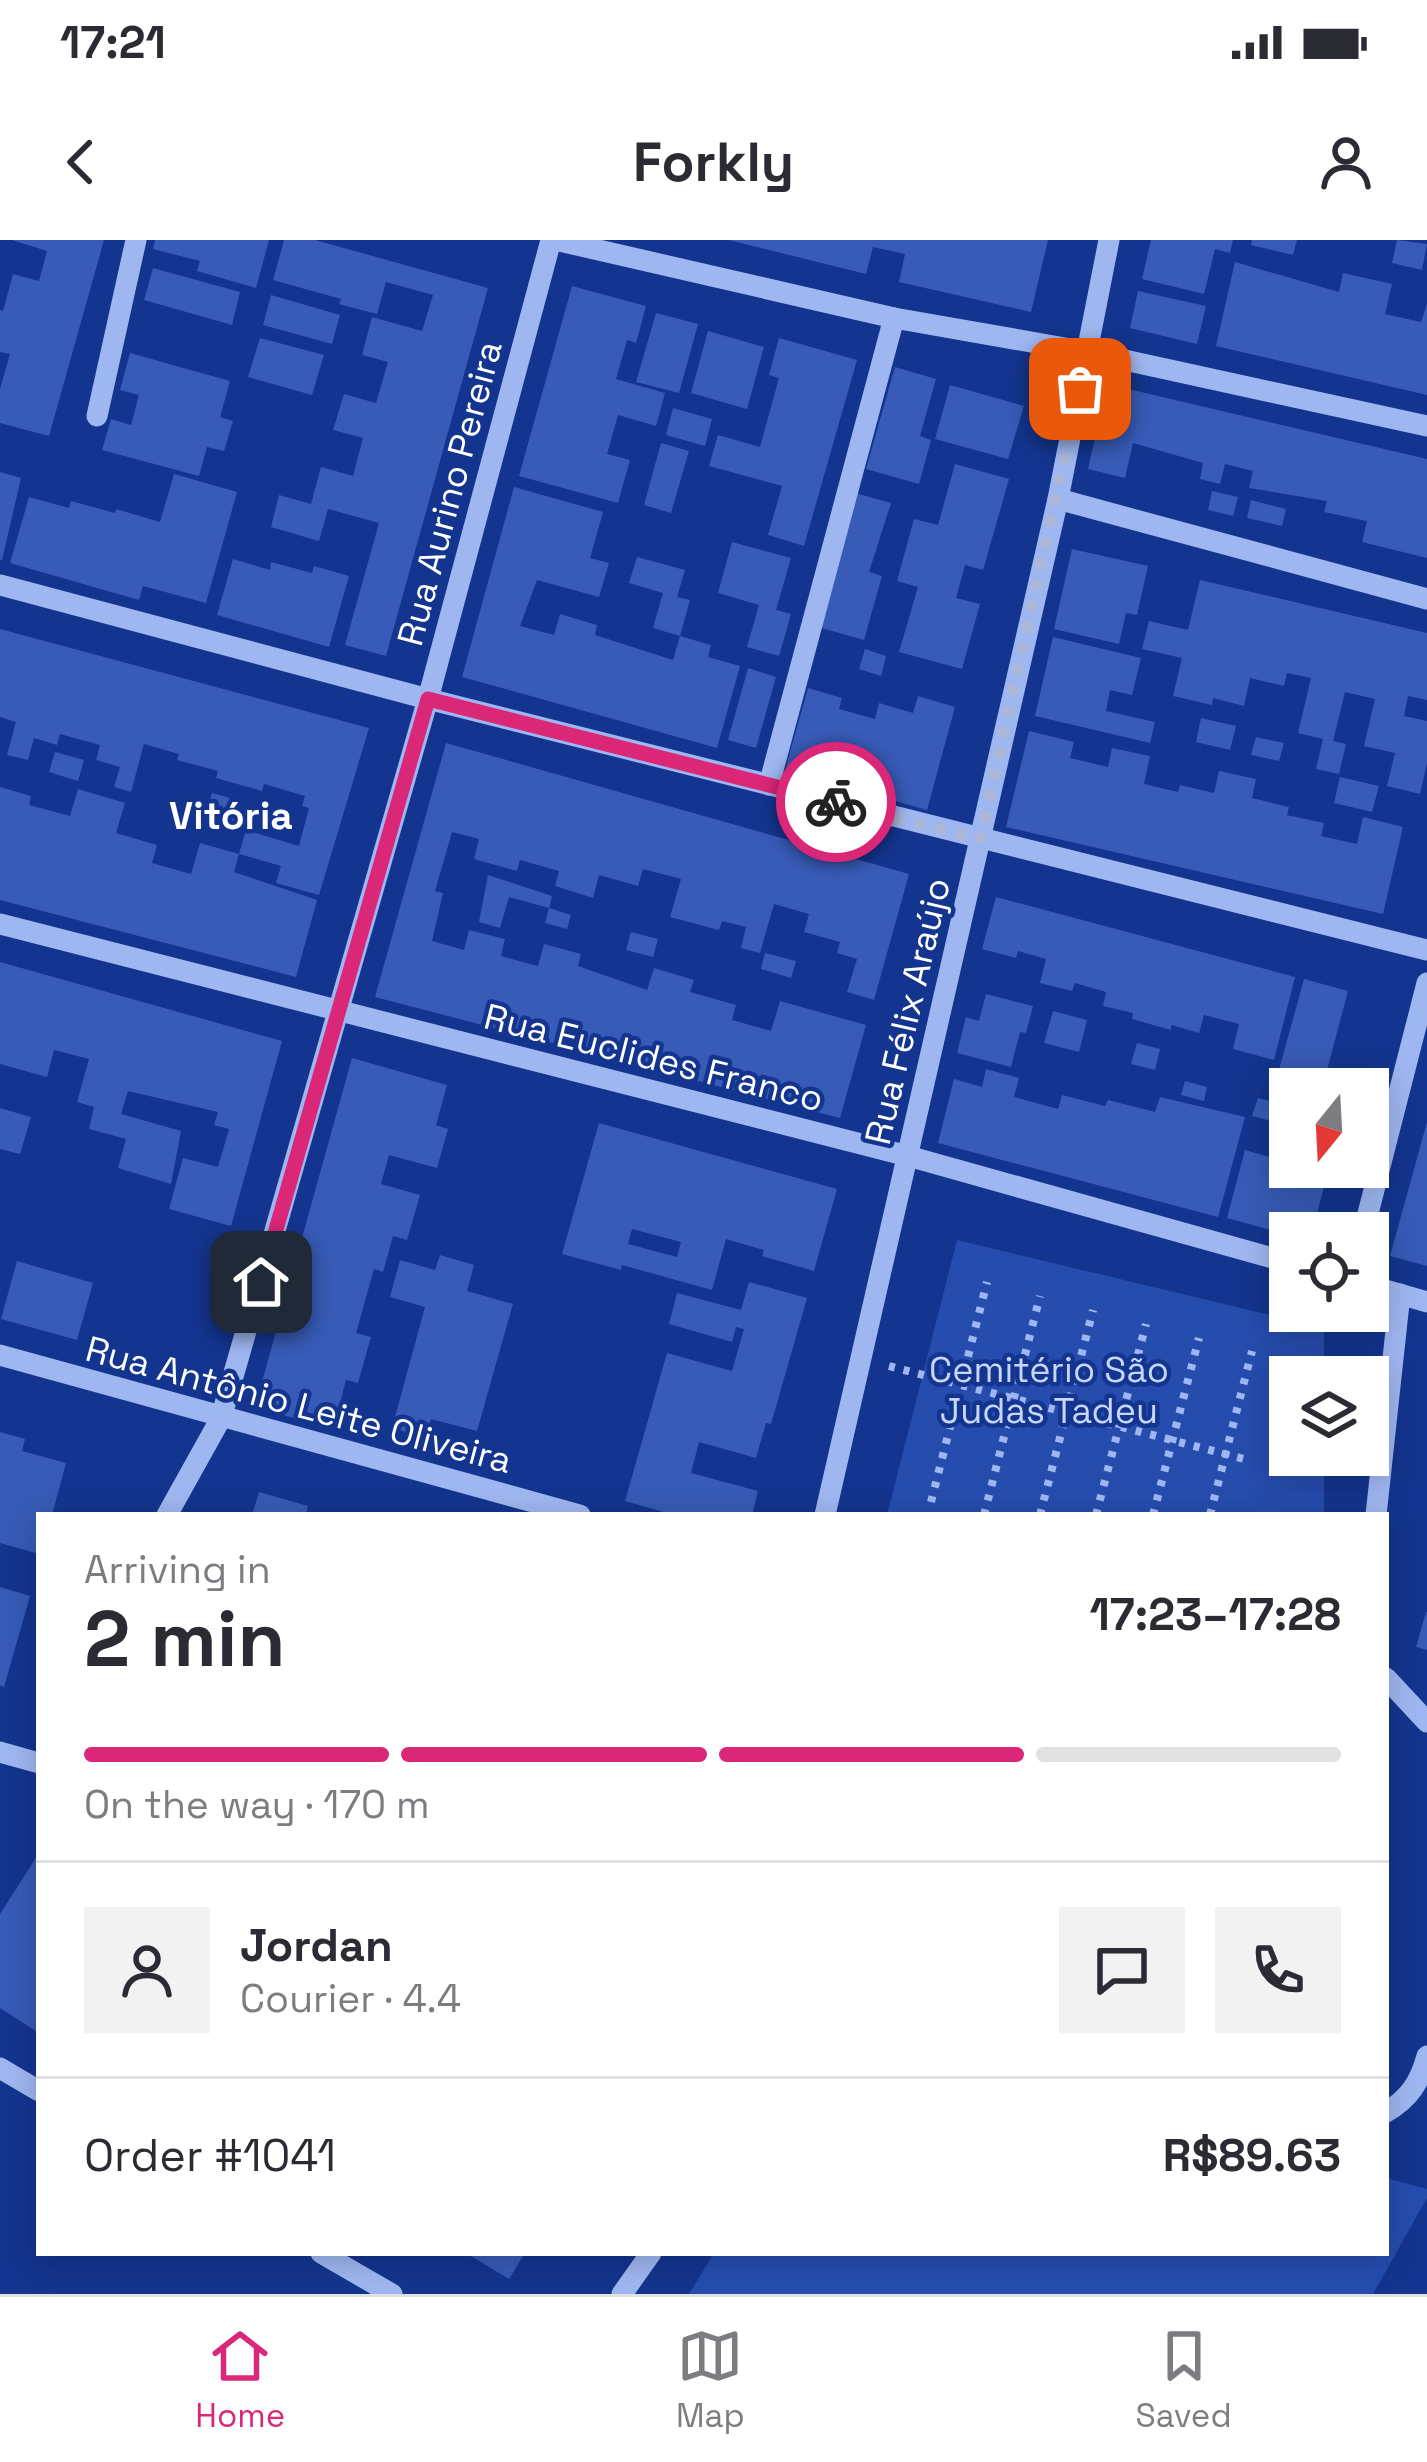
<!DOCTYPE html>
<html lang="en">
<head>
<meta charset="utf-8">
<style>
	:root { --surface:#fff; --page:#f2f2f3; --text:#2b2b33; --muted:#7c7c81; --line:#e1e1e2; --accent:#db2777 }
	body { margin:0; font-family:"Space Grotesk",sans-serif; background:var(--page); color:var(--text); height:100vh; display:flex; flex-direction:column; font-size:45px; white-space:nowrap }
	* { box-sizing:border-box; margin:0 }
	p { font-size:39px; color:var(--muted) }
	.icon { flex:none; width:66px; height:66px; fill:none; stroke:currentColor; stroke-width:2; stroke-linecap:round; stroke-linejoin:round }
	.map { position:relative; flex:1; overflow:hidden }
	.sheet { position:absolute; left:36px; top:1272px; width:1353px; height:744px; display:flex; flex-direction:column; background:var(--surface); border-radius:0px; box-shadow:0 6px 30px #0003 }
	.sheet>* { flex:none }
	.needle { width:78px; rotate:198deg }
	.controls { position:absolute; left:1269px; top:828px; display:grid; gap:24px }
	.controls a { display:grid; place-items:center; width:120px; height:120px; border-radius:0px; background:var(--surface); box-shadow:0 6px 30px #0003; font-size:60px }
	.pin { position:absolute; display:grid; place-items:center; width:102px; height:102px; color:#fff; margin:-51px; border-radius:24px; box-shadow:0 6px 18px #0006 }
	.courier { position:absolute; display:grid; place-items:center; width:120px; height:120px; margin:-60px; border:9px solid #db2777; border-radius:50%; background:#fff; color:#222; box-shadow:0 3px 15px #0007 }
	.overview em { font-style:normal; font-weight:700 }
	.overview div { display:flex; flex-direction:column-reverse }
	.overview { display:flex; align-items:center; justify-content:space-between; height:204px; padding:0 48px }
	h1 { font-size:78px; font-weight:700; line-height:90px }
	.bar { display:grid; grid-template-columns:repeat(4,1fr); gap:18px 12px; align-content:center; height:144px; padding:0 48px }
	.bar i { height:15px; border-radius:9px; background:var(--line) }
	.bar .active { background:var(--accent) }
	.bar p { grid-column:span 4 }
	.line { display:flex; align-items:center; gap:30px; padding:0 48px; border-top:3px solid var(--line) }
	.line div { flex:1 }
	.round { display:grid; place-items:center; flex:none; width:126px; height:126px; border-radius:0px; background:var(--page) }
	.status { display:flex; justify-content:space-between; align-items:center; height:84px; padding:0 60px; background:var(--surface); direction:ltr }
	.status svg { height:33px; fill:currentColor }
	header { display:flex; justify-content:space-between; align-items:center; height:156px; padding:0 48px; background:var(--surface); font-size:54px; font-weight:700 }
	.tabs { display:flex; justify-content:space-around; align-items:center; height:168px; border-top:3px solid var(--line); background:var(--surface); font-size:33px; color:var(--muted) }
	.tabs a { display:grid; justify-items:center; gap:6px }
	.tabs .active { color:var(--accent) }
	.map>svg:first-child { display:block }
	.green { fill:#264dae }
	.building { fill:#375bb6; fill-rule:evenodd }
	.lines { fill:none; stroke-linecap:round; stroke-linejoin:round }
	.path { stroke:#9fb7f1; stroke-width:8; stroke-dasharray:6 9; stroke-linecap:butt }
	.minor { stroke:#9fb7f1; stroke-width:21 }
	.done { stroke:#adb8d8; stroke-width:12; stroke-dasharray:0 21.6 }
	.route { stroke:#db2777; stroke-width:15 }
	.labels { text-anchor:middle; stroke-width:9; stroke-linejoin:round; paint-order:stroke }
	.street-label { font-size:36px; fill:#fff; stroke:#14358f }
	.park-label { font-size:36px; fill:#c6d6fc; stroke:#14358f }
	.neighbourhood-label { font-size:39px; font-weight:bold; fill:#fff; stroke:#14358f }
</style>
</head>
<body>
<div class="status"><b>17:21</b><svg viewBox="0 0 49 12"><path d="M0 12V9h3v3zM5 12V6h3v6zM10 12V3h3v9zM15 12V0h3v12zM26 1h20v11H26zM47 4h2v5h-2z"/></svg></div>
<header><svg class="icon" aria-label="back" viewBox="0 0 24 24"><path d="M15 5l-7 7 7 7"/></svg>Forkly<svg class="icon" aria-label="person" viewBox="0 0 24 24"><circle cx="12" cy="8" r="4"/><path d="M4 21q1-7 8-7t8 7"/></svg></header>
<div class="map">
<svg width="1427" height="2054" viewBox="0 0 1427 2054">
	<rect width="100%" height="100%" fill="#14358f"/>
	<g class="green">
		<path d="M957,1000L1324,1088V1137H1290V1215H1324V1275H887Z"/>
		<path d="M1386,1938L1427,1949V1958L1373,2054H689L714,2013H1386Z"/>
	</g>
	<g class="building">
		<path d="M12,0H104L49,196L0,183V149L10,114L0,112V70L3,71L13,34L39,41L47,11Z"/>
		<path d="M155,0H269L256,48L197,31L200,21L153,9Z"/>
		<path d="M284,0H315L488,48L386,416L345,405L379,283L328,269L319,301L271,287L279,255L311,264L321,227L353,236L363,198L333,190L344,154L376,163L388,122L362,115L372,77L422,91L433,55L386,42L377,74L339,64L341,59L273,40Z"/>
		<path d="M729,0H1048L1031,72L899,42L905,14L873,7L866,34Z"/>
		<path d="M1151,0H1233L1230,13L1215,9L1204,54L1142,39Z"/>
		<path d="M1252,0H1297L1293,15L1251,5Z"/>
		<path d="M1397,0L1427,4L1422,30L1392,23Z"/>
		<path d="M1235,22L1339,52L1343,33L1392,44L1385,74L1421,82L1427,64V155L1216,106Z"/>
		<path d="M153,28L240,52L232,85L144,60Z"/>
		<path d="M572,46L646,66L636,103L627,100L616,139L665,153L656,186L618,175L607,214L630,220L618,263L519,236Z"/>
		<path d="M1138,51L1206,66L1197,104L1130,88Z"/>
		<path d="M271,55L340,75L332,104L263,85Z"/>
		<path d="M656,73L698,84L679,153L636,142Z"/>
		<path d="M708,91L764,107L747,169L691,153Z"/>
		<path d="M260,98L324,115L312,155L248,137Z"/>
		<path d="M779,98L857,120L804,306L768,295L782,246L709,226L718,195L760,207L779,138L769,135Z"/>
		<path d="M130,113L230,141L220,177L233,181L224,211L207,207L199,236L102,210L111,179L131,185L139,155L120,150Z"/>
		<path d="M895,127L936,139L920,196L931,200L919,244L866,229Z"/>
		<path d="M1107,144L1427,219V318L1362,302L1367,281L1324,272L1327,261L1249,248L1253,231L1225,224L1220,244L1200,239L1203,223L1133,203L1125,238L1088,229Z"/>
		<path d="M950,145L1024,166L1008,219L935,199Z"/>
		<path d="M673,168L712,179L705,206L666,195Z"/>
		<path d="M661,203L689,211L671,273L644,265Z"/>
		<path d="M955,224L1009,239L983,330L965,325L956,358L980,364L962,429L899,412L918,347L897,341L914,279L938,285Z"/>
		<path d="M0,232L21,238L2,320H0Z"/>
		<path d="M174,234L237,252L206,363L143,346L139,360L10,323L29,257L69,268L71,261L115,273L116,269L160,282Z"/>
		<path d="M514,247L603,272L590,318L609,323L599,357L537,340L520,386L554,395L560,374L597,385L595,395L673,420L680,396L711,405L708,417L740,426L717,508L462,437Z"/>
		<path d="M1212,251L1238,257L1233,276L1208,270Z"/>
		<path d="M855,253L891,263L869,332L882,336L864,400L818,387Z"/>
		<path d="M1251,260L1286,269L1282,286L1247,278Z"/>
		<path d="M732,302L791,318L776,370L791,374L779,416L747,407L759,365L718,353Z"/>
		<path d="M1072,309L1148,326L1137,375L1126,373L1119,404L1054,389Z"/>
		<path d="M637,317L685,330L677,357L690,360L680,396L653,388L663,353L629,343Z"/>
		<path d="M233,319L270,330L271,322L312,333L314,326L349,336L329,407L217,375Z"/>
		<path d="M1200,340L1427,393V460L1408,456L1404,476L1427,481V523L1420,554L1387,546L1395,513L1364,506L1375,459L1345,452L1333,501L1346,504L1339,534L1316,529L1323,499L1298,493L1311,438L1287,433L1284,446L1250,438L1244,466L1213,458L1212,465L1173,456L1182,418L1142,409L1149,381L1188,390Z"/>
		<path d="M0,389L369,488L319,655L276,643L281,626L239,614L246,590L299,606L309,568L302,566L305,556L264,544L262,551L216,538L218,531L177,520L179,514L144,504L131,552L114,547L120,527L96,520L100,505L60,494L57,505L34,498L28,520L7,515L16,482L0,477Z"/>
		<path d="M1053,397L1141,418L1132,455L1110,450L1106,471L1155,482L1150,503L1035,476Z"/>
		<path d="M865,409L886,416L881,436L859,429Z"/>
		<path d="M748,428L776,437L756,508L728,500Z"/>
		<path d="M808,448L842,458L839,469L875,479L879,463L913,473L918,456L955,467L927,570L785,530Z"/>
		<path d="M1201,478L1236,486L1230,510L1196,502Z"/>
		<path d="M1029,491L1074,502L1070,518L1108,527L1112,508L1150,516L1144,544L1178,552L1180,545L1214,553L1219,531L1256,539L1252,558L1289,567L1287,575L1324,583L1321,596L1357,604L1363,577L1403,587L1383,674L1006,587Z"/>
		<path d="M1256,497L1284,503L1279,521L1251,515Z"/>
		<path d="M446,503L909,634L874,760L847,752L857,719L837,713L840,702L804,692L809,674L774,664L760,713L741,708L746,687L722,681L719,690L670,677L681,639L643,629L638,646L599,635L593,658L555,646L559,631L520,620L517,631L474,619L479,599L452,592L435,651L443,653L432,701L464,710L469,690L505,699L501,716L538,726L544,704L581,714L578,726L647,750L654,728L694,740L690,752L736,765L732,780L771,791L780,761L866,785L840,878L375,757Z"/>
		<path d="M55,512L84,520L78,541L49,532Z"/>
		<path d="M1340,537L1379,546L1372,572L1334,563Z"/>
		<path d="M0,547L31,556L29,565L70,576L78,549L125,563L116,593L157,605L152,623L191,634L200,603L239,614L234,632L317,660L296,737L0,660Z"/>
		<path d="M212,553L240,561L233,584L206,576Z"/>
		<path d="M488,635L552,656L549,668L509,657L500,688L479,682Z"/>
		<path d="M996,657L1295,737L1274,820L1233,809L1239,784L1204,775L1199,793L1171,785V790L1132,779L1133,773L1103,766L1106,752L1075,743L1072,751L1040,743L1046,719L1018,711L1016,718L982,709Z"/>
		<path d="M549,668L571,675L567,689L545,683Z"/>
		<path d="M631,692L658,699L653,717L626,710Z"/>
		<path d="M765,713L796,721L791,738L761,729Z"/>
		<path d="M0,722L282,801L231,986L169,969L183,918L218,927L229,889L214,885L218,872L128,851L121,874L181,891L171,944L118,928L126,899L89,889L94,867L77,862L89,819L54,810L47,837L0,824Z"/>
		<path d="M1304,739L1348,751L1322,849L1277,837Z"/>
		<path d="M986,754L1033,766L1026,793L1020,792L1011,827L957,813L966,777L979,781Z"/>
		<path d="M1053,771L1087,780L1079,812L1044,803Z"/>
		<path d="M1137,803L1160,809L1155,830L1131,824Z"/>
		<path d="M352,818L447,845L436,885L448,889L437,928L389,915L381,944L420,955L407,1000L393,996L383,1032L374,1029L356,1093L371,1097L358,1143L346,1140L333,1189L255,1167Z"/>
		<path d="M986,829L1019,838L1014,857L1058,869L1062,855L1105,866L1108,860L1155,872L1160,857L1245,877L1218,977L938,903L954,839L982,847Z"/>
		<path d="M1185,841L1207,847L1204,861L1181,855Z"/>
		<path d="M1258,858L1290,866V886L1252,876Z"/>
		<path d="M0,868L31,877L20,914L0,909Z"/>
		<path d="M1427,882V1026L1390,1016Z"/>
		<path d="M599,883L837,949L814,1031L762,1016L764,1010L726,999L712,1050L622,1025L621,1030L562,1014ZM632,989L681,1002L677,1017L628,1004Z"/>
		<path d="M1245,910L1290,923L1294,930L1326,939L1312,993L1290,995L1227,978Z"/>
		<path d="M440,1015L474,1025L467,1051L513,1064L477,1191L431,1179L426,1198L392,1188L425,1067L390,1057L400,1020L435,1030Z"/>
		<path d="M17,1021L93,1043L77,1100L1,1079Z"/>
		<path d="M749,1042L807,1058L771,1184L766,1183L756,1218L699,1202L691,1233L758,1251L752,1275H674L625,1261L667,1113L732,1131L744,1089L736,1087L732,1102L669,1084L677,1053L741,1070Z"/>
		<path d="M0,1192L25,1199L22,1211L66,1223L52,1275H39V1314L0,1303Z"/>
		<path d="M259,1252L308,1266L306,1275H252Z"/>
		<path d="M0,1347L30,1356L4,1447L0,1445Z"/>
		<path d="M1426,1372H1427V1410L1416,1407Z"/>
		<path d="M39,1613V1793L0,1768V1674Z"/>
		<path d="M466,2013H525L509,2039Z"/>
	</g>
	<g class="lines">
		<g class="path">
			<path d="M889,1126L1244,1219"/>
			<path d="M931,1262L987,1042"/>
			<path d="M984,1275L1040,1056"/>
			<path d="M1040,1275L1093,1070"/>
			<path d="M1096,1275L1146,1084"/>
			<path d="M1153,1275L1199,1098"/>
			<path d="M1210,1275L1252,1111"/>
		</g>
		<g class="minor">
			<path d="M555,0L894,78L1088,112L1427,186"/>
			<path d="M97,176L136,0"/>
			<path d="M1058,259L1427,359"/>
			<path d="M0,345L428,459L1427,710"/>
			<path d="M769,545L894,78"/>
			<path d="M0,684L908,916L1290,1023"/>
			<path d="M1363,993L1427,743"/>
			<path d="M1368,1045L1427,1062"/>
			<path d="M0,1115L580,1275"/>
			<path d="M167,1275L221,1178L428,459L551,0"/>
			<path d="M825,1275L1058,259L1109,0"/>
			<path d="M1376,1275L1400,1054"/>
			<path d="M1386,1438L1427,1482"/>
			<path d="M0,1512L39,1523"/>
			<path d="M0,1828L39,1851"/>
			<path d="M1386,1872C1409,1859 1420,1842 1427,1816"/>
			<path d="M321,2013L392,2054"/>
			<path d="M622,2054L651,2013"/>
		</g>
	</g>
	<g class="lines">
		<path class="done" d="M836,562L980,600L1080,149"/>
		<path class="route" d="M261,1042L428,459L836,562"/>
	</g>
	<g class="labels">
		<g class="street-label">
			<text transform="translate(449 253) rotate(-75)" y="13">Rua Aurino Pereira</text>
			<text transform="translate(907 771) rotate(-77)" y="13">Rua Félix Araújo</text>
			<text transform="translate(654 817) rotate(14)" y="13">Rua Euclides Franco</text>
			<text transform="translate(299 1164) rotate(15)" y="13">Rua Antônio Leite Oliveira</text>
		</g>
		<g class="park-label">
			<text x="1049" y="1142">Cemitério São<tspan x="1049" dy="41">Judas Tadeu</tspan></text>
		</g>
		<g class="neighbourhood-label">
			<text x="231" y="589">Vitória</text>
		</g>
	</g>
</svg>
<div class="controls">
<a><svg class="needle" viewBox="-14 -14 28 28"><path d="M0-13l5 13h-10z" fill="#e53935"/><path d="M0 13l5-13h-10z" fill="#7c7c81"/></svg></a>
<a><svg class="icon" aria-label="locate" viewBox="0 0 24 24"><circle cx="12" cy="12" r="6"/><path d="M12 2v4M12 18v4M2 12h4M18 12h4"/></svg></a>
<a><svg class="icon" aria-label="layers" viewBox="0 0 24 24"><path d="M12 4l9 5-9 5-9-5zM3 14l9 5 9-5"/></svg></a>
</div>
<div class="pin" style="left:1080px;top:149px;background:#ea580c"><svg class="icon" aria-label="bag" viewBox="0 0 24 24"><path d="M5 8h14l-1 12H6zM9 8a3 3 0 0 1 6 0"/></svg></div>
<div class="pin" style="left:261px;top:1042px;background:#1f2937"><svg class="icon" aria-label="home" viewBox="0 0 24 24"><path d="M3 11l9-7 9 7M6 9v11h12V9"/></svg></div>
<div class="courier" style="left:836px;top:562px"><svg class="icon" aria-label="bike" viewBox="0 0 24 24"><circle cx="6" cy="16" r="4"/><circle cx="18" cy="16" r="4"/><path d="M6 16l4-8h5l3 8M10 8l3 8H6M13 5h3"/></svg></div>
<section class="sheet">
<div class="overview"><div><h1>2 min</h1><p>Arriving in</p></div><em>17:23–17:28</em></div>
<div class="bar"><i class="active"></i><i class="active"></i><i class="active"></i><i></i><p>On the way · 170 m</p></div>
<div class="line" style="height:216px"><a class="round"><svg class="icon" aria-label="person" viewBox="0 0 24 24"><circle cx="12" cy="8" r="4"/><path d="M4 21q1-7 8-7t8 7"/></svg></a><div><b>Jordan</b><p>Courier · 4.4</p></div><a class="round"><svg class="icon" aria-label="chat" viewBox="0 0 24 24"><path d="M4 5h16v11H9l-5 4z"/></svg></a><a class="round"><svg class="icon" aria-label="phone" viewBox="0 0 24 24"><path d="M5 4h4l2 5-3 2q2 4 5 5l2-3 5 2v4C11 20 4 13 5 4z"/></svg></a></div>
<div class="line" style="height:156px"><div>Order #1041</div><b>R$89.63</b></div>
</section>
</div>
<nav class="tabs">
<a class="active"><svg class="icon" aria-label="home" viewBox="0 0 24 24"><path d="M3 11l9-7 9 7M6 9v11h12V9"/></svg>Home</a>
<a><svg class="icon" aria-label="map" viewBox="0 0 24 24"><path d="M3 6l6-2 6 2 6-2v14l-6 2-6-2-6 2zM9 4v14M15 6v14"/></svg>Map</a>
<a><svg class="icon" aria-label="saved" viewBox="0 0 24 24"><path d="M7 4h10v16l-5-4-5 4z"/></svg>Saved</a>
</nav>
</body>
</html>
